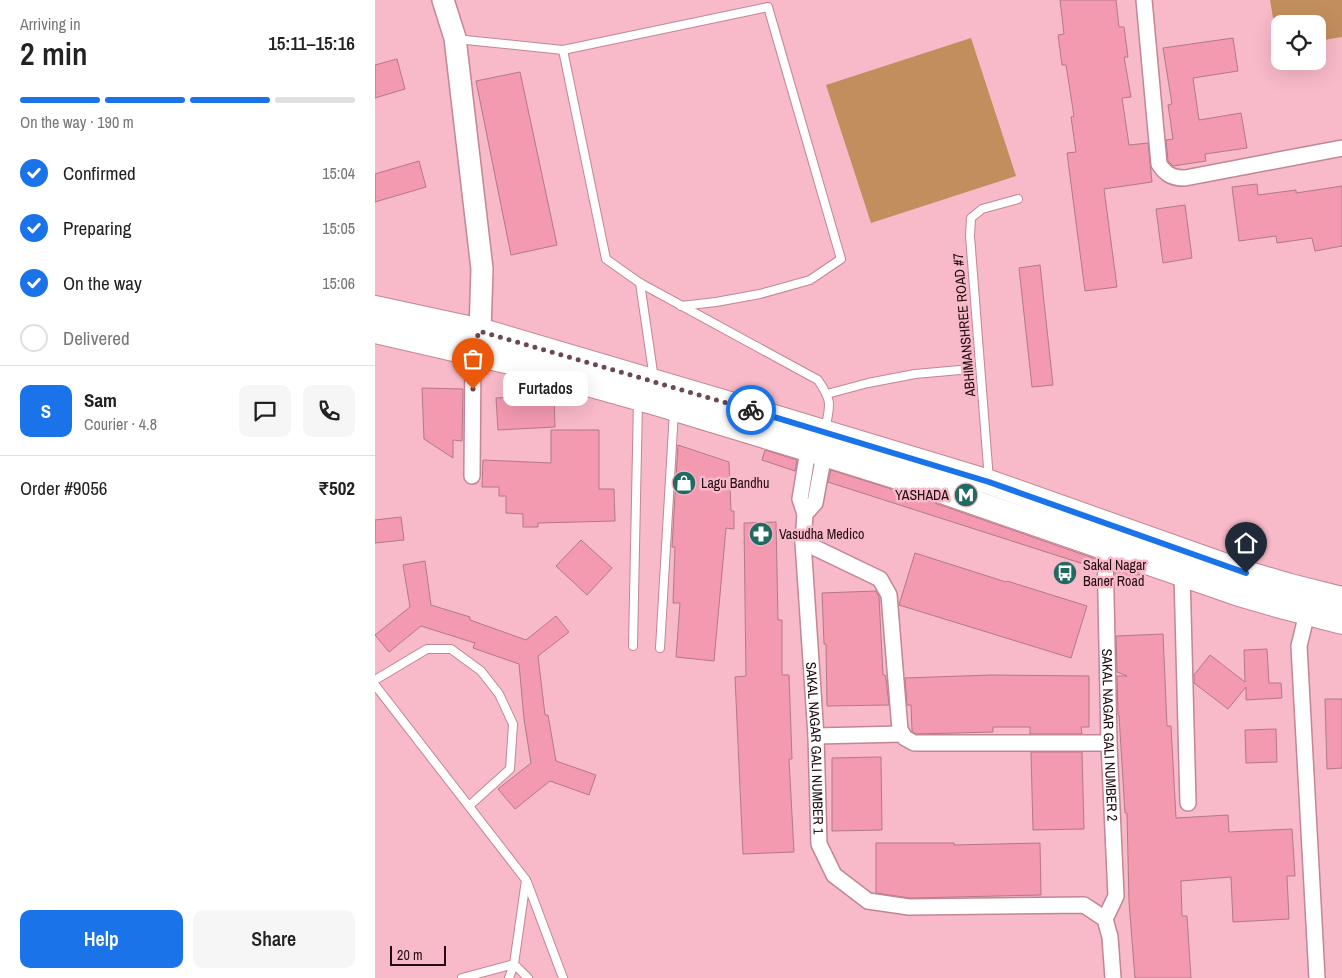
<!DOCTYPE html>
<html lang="en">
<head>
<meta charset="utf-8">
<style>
	:root { --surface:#fff; --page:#f6f6f6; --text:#222; --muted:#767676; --line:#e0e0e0; --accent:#1a73e8 }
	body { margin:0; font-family:"Archivo Narrow",sans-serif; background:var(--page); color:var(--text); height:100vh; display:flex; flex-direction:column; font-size:19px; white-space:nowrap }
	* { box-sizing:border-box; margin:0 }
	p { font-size:16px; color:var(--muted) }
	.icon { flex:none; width:28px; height:28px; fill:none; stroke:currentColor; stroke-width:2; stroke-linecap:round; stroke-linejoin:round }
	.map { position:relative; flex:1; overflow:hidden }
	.panel { display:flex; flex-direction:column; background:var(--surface); width:375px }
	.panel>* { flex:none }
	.controls { position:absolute; left:896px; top:15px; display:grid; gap:10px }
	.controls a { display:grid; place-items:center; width:55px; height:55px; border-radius:10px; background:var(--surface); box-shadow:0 5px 20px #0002; font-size:25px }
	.scale { position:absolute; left:15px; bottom:12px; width:56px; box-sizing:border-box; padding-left:5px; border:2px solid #210c12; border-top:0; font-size:14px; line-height:18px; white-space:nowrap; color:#210c12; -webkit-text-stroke:4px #f8b9c8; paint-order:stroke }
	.pin { position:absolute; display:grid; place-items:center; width:42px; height:42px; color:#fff; margin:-51px -21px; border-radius:50% 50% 50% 0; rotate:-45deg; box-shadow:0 0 5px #0007 }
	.pin .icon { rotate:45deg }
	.courier { position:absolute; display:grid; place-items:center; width:50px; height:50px; margin:-25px; border:4px solid #1a73e8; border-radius:50%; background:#fff; color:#222; box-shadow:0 1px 6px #0007 }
	.bubble { position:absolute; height:35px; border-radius:10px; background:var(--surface); box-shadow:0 5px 20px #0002; font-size:16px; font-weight:600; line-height:35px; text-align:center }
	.summary em { font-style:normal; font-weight:600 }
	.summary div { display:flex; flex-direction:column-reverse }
	.summary { display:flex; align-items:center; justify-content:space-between; height:85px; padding:0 20px }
	h1 { font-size:32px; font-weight:600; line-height:38px }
	.bar { display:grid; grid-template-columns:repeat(4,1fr); gap:8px 5px; align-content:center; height:60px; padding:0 20px }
	.bar i { height:6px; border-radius:4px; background:var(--line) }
	.bar .on { background:var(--accent) }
	.bar p { grid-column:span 4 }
	.line { display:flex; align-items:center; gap:12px; padding:0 20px; border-top:1px solid var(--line) }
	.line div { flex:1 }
	.round { display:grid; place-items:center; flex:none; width:52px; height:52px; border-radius:10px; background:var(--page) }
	ol { padding:0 20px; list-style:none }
	li { display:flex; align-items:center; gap:15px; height:55px }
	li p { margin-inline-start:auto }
	li .icon { padding:5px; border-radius:50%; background:var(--accent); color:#fff; stroke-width:4 }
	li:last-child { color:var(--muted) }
	li i { width:28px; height:28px; border:2px solid var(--line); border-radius:50% }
	.action { display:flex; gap:10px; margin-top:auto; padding:10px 20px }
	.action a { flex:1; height:58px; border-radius:10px; background:var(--accent); color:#fff; font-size:20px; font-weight:600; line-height:58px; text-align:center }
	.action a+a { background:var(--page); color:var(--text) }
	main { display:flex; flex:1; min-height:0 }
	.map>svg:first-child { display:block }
	.green { fill:#c38e5d }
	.building { fill:#f399b0; stroke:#b37987 }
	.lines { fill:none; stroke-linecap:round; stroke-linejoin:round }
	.lane-casing { stroke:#c28694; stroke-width:10 }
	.street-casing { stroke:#c28694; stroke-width:18 }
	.secondary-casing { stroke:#c28694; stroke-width:24 }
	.primary-casing { stroke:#c28694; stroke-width:26 }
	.lane { stroke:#fff; stroke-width:8 }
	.street { stroke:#fff; stroke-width:15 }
	.secondary { stroke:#fff; stroke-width:21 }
	.primary { stroke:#fff; stroke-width:24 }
	.done { stroke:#6c4952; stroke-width:5; stroke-dasharray:0 9 }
	.route { stroke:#1a73e8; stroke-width:6 }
	.labels { text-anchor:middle; stroke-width:5; stroke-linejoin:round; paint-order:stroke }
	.street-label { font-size:14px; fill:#210c12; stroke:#f8b9c8 }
	.poi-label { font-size:14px; fill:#210c12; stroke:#f8b9c8; text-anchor:start }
</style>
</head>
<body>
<main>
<section class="panel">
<div class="summary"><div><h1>2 min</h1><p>Arriving in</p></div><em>15:11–15:16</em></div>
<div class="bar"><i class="on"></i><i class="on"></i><i class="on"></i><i></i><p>On the way · 190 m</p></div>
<ol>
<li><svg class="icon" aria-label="check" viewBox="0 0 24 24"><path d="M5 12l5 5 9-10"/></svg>Confirmed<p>15:04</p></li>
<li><svg class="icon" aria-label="check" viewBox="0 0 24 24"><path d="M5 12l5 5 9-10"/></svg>Preparing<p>15:05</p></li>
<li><svg class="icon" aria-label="check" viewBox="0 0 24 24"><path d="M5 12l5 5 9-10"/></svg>On the way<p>15:06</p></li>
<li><i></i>Delivered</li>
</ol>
<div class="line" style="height:90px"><b class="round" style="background:var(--accent);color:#fff">S</b><div><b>Sam</b><p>Courier · 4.8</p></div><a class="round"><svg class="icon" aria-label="chat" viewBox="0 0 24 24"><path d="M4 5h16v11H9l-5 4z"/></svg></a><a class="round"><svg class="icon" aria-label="phone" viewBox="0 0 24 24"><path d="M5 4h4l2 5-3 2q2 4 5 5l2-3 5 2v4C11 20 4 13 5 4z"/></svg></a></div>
<div class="line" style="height:65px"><div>Order #9056</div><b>₹502</b></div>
<div class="action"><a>Help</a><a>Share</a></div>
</section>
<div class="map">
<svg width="967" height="978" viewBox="0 0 967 978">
	<rect width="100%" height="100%" fill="#f8b9c8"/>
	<g class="green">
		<path d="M895,0H967V37L943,41L942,24H905V47L903,48Z"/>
		<path d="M596,38L641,176L496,223L451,85Z"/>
	</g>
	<g class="building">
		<path d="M685,0H741L744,27H749L753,57H749L756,97L747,98L754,145L773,143L777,182L729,189L742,287L710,291L692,153L701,152L696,117L699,116L691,65H687L683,35L689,34Z"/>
		<path d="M858,38L863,71L818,78L824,120L866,113L872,148L830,154L831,161L798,166L793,161L791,140L798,139L793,105L797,104L788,48Z"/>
		<path d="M22,59L30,89L0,98V65Z"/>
		<path d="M145,72L182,245L136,255L101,81Z"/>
		<path d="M44,161L51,187L0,202V174Z"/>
		<path d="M882,184L883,195L921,190V193L967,186V246L940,251L937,238L902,243L901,236L864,241L857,187Z"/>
		<path d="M810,205L817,258L788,263L781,209Z"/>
		<path d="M665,265L678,385L657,387L644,268Z"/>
		<path d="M47,388L88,389L87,441L78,440V458L49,439Z"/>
		<path d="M179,395L180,427L123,430L121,398Z"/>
		<path d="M176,430H224V489H239L240,521L163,523V527H148V514L131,513V496H124V487H107L108,460L176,463Z"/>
		<path d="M303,445L354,462L356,511H359V529L351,528L339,661L301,657L305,603H298L300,547H297Z"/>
		<path d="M390,450L422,460L420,471L387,460Z"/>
		<path d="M456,470L551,500L721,559V568L453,482Z"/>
		<path d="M26,517L29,540L0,543V520Z"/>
		<path d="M401,522L403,620H407V675H414L417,759H414L419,852L368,854L360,677L371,676L369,523Z"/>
		<path d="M206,540L237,568L212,595L181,566Z"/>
		<path d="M540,553L631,582L632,581L712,606L696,658L524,605Z"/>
		<path d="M50,561L56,605L95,617V620L151,640L181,616L194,632L163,656L170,715H173L181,761L221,775L214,795L175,781L140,809L123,789L156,763L149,719L144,664L98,648L100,643L46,626L14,652L0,635L35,607L28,565Z"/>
		<path d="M740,566L766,575L764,581L740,574Z"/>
		<path d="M501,591L504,597L508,675H510L511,679L514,705L452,706L451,644H449L447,593Z"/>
		<path d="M788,634L792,726H796L801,818L853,815L854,832L917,829L920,876H912L914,919L858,922L856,877L806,881L807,916H812L816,978H760L754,902L752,813H750L744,715H743L742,676H752L742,672L741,636Z"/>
		<path d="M892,649L894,683H906L907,698L871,700V687L853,709L819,683V675L835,655L870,682L869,650Z"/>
		<path d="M616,675L714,676V727H706L707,734H655V727H618V732L541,734L537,731L536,705H532L530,678Z"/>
		<path d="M950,699H967V768L952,769Z"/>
		<path d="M901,729L902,762L871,763L870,730Z"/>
		<path d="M656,752H707L709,829L658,830Z"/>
		<path d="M506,757L507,830L457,831V758Z"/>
		<path d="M501,843H579V845L665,843L666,895L535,898L501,893Z"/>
	</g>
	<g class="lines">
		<g class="lane-casing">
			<g id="lane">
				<path d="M81,39L188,50L231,259L265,283L443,380C458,402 455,405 450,430"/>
				<path d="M188,50L393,7L466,259L435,280L385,294L341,302L306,306"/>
				<path d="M265,283L279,379"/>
				<path d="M452,394L493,383L540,374L585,370"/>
				<path d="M614,480L595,236L596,218L607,209L643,199"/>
				<path d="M258,646L263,401"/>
				<path d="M285,648L299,411"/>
				<path d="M0,680L52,649H76L106,671L124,694L138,724L135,769L94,806"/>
				<path d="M0,685L151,880L139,964L153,978"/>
				<path d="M152,882L188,978"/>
				<path d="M87,978L139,964"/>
				<path d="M134,978L139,964"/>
			</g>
		</g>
		<g class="street-casing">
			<g id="street">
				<path d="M769,0L784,164C791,175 798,178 810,178L967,148"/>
				<path id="s1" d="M433,450L425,499L430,514L428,542L441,736L444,844L459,875L493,901L534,907L709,905L730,919L735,937L738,978"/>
				<path d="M97,476L98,354"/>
				<path d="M430,514L440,503L449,454"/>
				<path d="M428,542L505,579L514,595L525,730L530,738L539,743H734"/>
				<path id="s2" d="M730,547L734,743L741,896L730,919"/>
				<path d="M807,574L813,803"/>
				<path d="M935,607L932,613L924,646L942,978"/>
				<path d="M441,736L527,734"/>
			</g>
		</g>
		<g class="secondary-casing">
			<path id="secondary" d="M68,0L80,38L107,269L105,331L101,346"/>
		</g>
		<g class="primary-casing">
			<g id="primary">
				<path d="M0,308L111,332L399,417L614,482L871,573L915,586L967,599"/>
				<path d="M0,331L131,361L284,404L449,454L555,487L864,594L909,607L967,622"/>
			</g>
		</g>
		<use href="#lane" class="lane"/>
		<use href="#street" class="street"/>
		<use href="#secondary" class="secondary"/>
		<use href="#primary" class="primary"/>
	</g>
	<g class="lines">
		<path class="done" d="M98,389V354L104,331L376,410"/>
		<path class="route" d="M376,410L614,482L871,573"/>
	</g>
	<defs>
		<g id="shop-disc" transform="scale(1.25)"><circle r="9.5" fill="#216a61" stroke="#f8b9c8"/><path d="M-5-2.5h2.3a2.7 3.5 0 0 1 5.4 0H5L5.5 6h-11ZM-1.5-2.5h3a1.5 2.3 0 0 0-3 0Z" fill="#fff"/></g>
		<g id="metro-disc" transform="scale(1.25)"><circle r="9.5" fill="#216a61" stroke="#f8b9c8"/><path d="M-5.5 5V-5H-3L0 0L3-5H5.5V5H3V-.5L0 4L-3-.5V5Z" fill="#fff"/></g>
		<g id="pharmacy-disc" transform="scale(1.25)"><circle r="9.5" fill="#216a61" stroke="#f8b9c8"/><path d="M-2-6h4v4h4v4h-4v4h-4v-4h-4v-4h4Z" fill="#fff"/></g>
		<g id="bus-disc" transform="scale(1.25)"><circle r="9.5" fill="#216a61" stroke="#f8b9c8"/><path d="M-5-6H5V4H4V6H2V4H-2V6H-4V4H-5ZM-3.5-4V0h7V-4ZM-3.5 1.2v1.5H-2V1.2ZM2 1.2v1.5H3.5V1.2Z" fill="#fff"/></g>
	</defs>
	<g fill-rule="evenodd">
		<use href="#shop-disc" x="309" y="483"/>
		<use href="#metro-disc" x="591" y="495"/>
		<use href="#pharmacy-disc" x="386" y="534"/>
		<use href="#bus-disc" x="690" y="573"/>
	</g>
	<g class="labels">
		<g class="street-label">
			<text transform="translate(589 325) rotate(-95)" y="5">ABHIMANSHREE ROAD #7</text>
			<text dy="5" stroke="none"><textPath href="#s2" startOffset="188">SAKAL NAGAR GALI NUMBER 2</textPath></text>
			<text dy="5" stroke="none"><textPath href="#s1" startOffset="300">SAKAL NAGAR GALI NUMBER 1</textPath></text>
		</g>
		<g class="poi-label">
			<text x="326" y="488">Lagu Bandhu</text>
			<text x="574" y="500" text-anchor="end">YASHADA</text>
			<text x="404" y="539">Vasudha Medico</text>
			<text x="708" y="570">Sakal Nagar<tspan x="708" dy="16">Baner Road</tspan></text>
		</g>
	</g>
</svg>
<div class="controls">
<a><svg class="icon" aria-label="locate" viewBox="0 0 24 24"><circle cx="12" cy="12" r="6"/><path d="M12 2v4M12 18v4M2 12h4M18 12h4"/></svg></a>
</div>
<div class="scale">20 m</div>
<div class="pin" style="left:98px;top:389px;background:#ea580c"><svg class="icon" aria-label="bag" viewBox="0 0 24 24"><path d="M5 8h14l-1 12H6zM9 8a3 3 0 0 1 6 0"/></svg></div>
<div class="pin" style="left:871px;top:573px;background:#1f2937"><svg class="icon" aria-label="home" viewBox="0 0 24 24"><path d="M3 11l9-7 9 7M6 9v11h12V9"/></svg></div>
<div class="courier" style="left:376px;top:410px"><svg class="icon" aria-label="bike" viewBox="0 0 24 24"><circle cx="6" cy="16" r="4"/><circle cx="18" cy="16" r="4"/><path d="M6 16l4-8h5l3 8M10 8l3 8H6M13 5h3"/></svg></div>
<div class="bubble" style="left:128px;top:371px;width:85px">Furtados</div>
</div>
</main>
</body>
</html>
